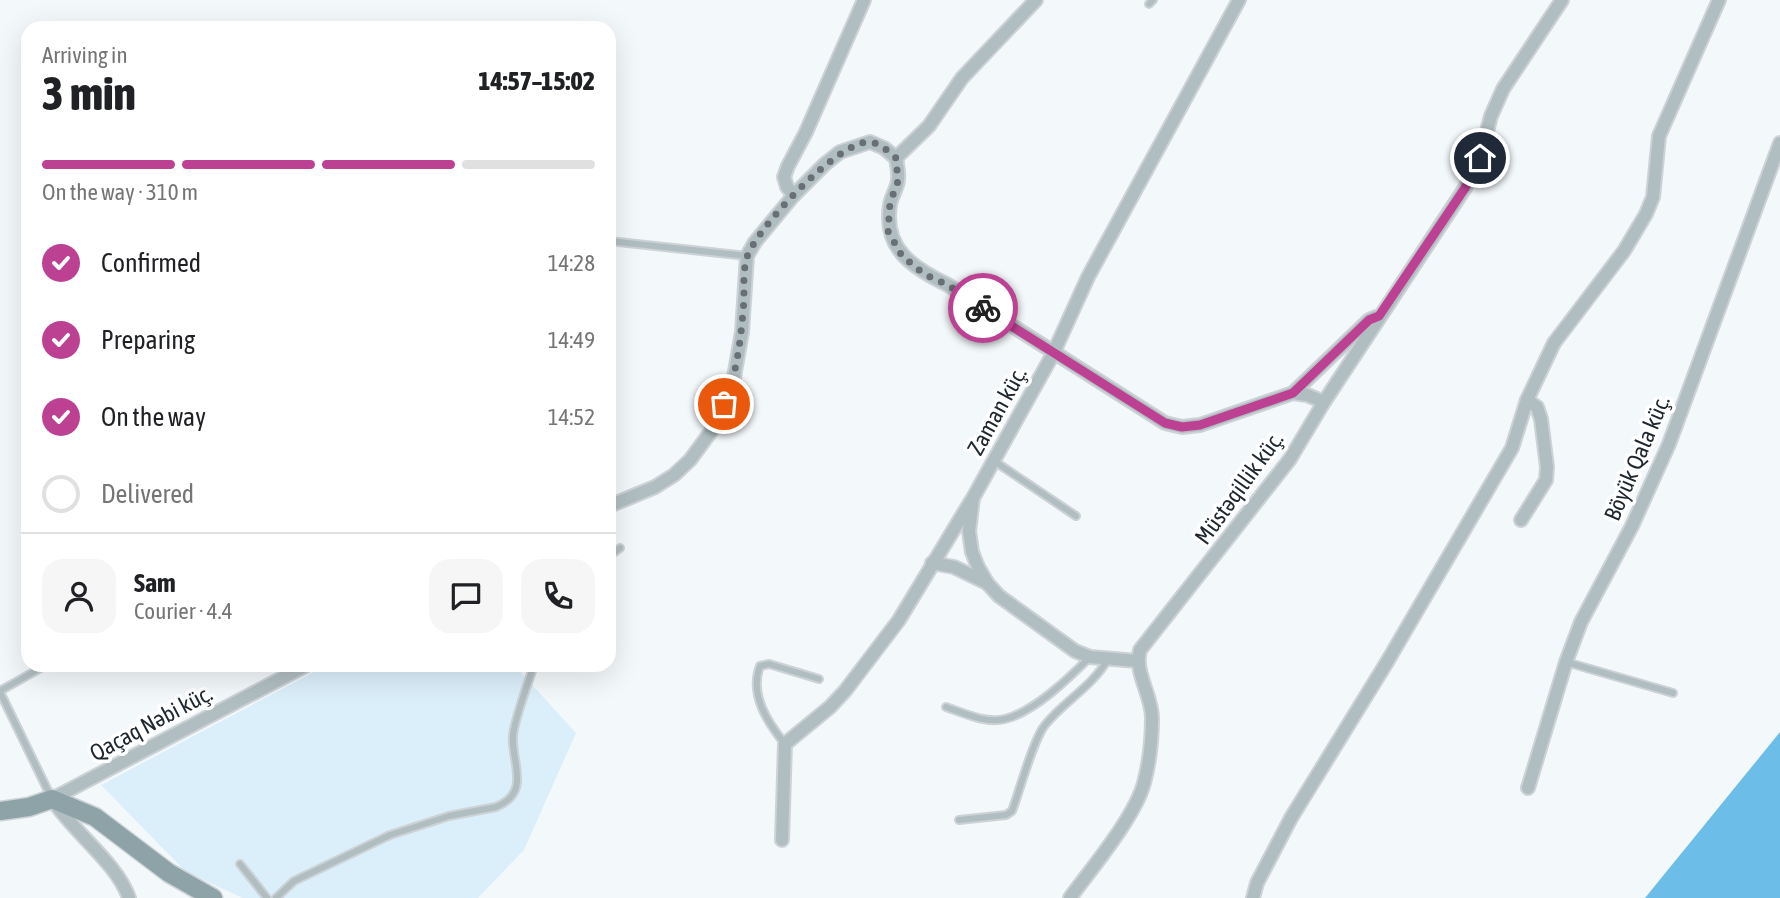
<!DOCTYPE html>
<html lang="en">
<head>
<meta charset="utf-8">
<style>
	:root { --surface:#fff; --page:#f6f6f6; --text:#202124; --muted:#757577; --line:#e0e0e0; --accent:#bd4193 }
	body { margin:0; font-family:"Asap Condensed",sans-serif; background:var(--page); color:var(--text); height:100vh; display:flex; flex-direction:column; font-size:26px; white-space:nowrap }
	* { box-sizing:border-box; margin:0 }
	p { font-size:23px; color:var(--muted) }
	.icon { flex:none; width:38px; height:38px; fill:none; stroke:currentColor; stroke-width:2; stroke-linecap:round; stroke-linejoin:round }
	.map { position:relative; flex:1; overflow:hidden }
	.details { position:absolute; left:21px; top:21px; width:595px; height:651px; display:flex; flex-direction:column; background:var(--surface); border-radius:21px; box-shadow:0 7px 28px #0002 }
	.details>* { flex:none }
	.pin { position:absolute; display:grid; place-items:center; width:60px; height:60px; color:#fff; margin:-30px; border:4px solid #fff; border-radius:50%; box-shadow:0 2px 7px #0007 }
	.courier { position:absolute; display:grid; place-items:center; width:70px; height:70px; margin:-35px; border:5px solid #bd4193; border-radius:50%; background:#fff; color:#222; box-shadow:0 2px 9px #0007 }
	.headline em { font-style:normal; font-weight:800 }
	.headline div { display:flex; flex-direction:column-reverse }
	.headline { display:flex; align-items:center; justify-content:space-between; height:119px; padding:0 21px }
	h1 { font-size:46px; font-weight:800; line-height:52px }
	.bar { display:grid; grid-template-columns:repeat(4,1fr); gap:10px 7px; align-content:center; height:84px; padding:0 21px }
	.bar i { height:9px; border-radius:5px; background:var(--line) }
	.bar .on { background:var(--accent) }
	.bar p { grid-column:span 4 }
	.line { display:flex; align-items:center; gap:18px; padding:0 21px; border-top:2px solid var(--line) }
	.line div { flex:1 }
	.round { display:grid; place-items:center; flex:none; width:74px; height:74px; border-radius:21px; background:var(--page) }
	ol { padding:0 21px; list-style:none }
	li { display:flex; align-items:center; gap:21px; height:77px }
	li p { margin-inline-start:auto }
	li .icon { padding:7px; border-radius:50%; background:var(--accent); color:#fff; stroke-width:4 }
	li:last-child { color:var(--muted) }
	li i { width:38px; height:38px; border:4px solid var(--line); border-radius:50% }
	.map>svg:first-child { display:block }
	.built { fill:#dbeffb }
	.forest { fill:#6cbde8 }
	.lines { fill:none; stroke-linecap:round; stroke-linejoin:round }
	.lane-casing { stroke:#ccd2d6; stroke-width:10 }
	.street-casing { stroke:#ccd2d6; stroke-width:16 }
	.secondary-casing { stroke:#ccd2d6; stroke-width:21 }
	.lane { stroke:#b1bec1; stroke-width:6 }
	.street { stroke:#b1bec1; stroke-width:12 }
	.secondary { stroke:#8ea3a7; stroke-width:18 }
	.done { stroke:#687075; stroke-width:7; stroke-dasharray:0 12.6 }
	.route { stroke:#bd4193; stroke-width:9 }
	.labels { text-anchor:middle; stroke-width:7; stroke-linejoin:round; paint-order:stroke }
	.street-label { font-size:23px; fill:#1d272d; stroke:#fff }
</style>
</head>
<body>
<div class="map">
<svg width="1780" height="898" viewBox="0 0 1780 898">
	<rect width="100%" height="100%" fill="#f3f8fb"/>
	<path class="built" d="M327,665H514L576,733L524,850L478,898H243L186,872L101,785Z"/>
	<path class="forest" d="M1780,732V898H1645Z"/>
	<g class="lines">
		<g class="lane-casing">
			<g id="lane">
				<path d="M1149,4L1153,0"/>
				<path d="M609,241L747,256"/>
				<path d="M994,461L1076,516"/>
				<path d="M609,556L620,548"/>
				<path d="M1566,662L1673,693"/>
				<path d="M0,691L46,665"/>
				<path d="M0,692L51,797"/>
				<path d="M946,707C963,713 987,724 1005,719C1034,712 1069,678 1090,657"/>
				<path d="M785,744C768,723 749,695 760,666L769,664L819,679"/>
				<path d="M959,820L1006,815L1012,811C1020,790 1033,740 1045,725C1064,701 1092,687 1108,659"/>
				<path d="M240,864L267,898"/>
				<path d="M276,898L294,881L390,835L449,816L496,807C535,791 507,757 514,729C519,707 527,686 534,665"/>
			</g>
		</g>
		<g class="street-casing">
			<g id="street">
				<path d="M896,158C897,165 899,173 898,179C898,188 891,196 890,205C883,249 913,268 948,285L1165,423L1182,427L1200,425L1293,393L1307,395L1324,402"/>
				<path d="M794,195L787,187L784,177L788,166L806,132L864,0"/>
				<path d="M1293,393L1369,320L1376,317"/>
				<path d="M609,506L655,487L674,475L690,460L715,426L733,383L742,332L747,256L755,242L794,195L825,164L840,152L870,142L884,148L896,158L929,126L962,78L1036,0"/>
				<path d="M1521,520L1546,480L1547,467L1541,419L1537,407L1527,400"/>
				<path d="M932,563L954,567L987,583"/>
				<path d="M1137,661L1090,657L1075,651L999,596L988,584L978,567L972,552L969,531L973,498L1053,354L1088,277L1239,0"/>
				<path d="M1528,788L1566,662L1581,622L1632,526L1669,444L1780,143"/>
				<path d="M782,840L785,744L830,707L845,691L899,620L971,501"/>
				<path d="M129,898C117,863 73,832 52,799L307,665"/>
				<path d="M1070,898C1091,869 1135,817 1144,783C1149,764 1152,738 1152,718C1152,695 1134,673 1140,650L1290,459L1324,402L1465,188L1480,158L1491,116L1503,89L1562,0"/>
				<path d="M1253,898L1257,883L1291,818L1387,662L1512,448L1527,400L1554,343L1624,251L1646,214L1653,197L1659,136L1719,0"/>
			</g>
		</g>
		<g class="secondary-casing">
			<path id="secondary" d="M0,811L29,807L52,799L95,817L169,873L213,898"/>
		</g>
		<use href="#lane" class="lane"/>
		<use href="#street" class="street"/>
		<use href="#secondary" class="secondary"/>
	</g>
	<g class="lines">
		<path class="done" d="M724,404C738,371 741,336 744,300C744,286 743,270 747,257C756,229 838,141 869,142C879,142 889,152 896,158L898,181L890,203L888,231L902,256L924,274L948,285L983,308"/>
		<path class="route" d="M983,308L1165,423L1182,427L1200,425L1293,393L1369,320L1379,316L1465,188L1480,158"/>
	</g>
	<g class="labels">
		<g class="street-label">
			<text transform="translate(997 411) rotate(-61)" y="8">Zaman küç.</text>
			<text transform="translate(1637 458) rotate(-67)" y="8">Böyük Qala küç.</text>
			<text transform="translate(1239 488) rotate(-54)" y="8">Müstəqillik küç.</text>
			<text transform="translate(151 723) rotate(-28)" y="8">Qaçaq Nəbi küç.</text>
		</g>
	</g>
</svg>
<div class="pin" style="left:724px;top:404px;background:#ea580c"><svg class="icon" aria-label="bag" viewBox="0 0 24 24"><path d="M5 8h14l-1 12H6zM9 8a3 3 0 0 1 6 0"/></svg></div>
<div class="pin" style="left:1480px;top:158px;background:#1f2937"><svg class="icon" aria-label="home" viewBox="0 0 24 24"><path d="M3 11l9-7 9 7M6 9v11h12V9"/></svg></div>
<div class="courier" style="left:983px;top:308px"><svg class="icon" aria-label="bike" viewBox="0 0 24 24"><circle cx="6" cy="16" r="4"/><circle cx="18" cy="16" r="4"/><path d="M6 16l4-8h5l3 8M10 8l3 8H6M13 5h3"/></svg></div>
<section class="details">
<div class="headline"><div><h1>3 min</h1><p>Arriving in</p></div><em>14:57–15:02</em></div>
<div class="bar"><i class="on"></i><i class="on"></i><i class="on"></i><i></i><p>On the way · 310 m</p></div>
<ol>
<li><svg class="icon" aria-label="check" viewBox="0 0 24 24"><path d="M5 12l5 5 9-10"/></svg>Confirmed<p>14:28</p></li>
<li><svg class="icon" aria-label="check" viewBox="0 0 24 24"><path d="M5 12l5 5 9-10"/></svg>Preparing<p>14:49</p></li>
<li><svg class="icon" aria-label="check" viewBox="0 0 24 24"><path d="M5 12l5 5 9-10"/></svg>On the way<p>14:52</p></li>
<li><i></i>Delivered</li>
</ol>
<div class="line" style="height:126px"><a class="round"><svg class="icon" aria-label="person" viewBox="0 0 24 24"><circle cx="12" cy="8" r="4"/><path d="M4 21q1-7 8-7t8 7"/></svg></a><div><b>Sam</b><p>Courier · 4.4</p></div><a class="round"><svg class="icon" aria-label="chat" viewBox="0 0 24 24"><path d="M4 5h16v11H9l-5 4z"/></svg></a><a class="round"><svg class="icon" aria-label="phone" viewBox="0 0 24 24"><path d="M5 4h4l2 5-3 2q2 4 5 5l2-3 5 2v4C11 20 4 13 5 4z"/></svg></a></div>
</section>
</div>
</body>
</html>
